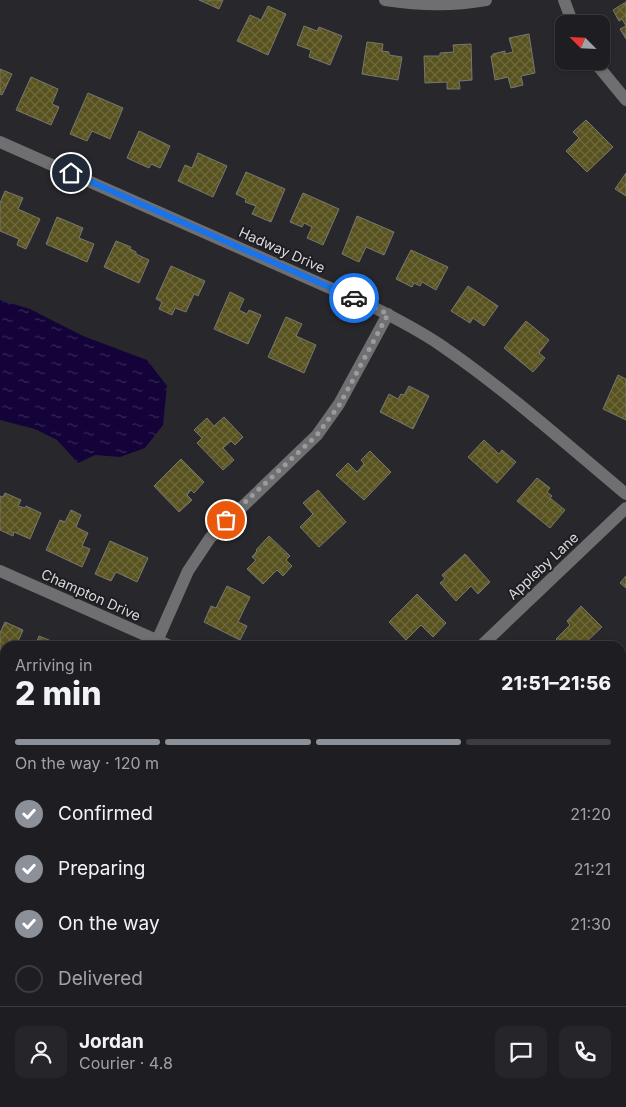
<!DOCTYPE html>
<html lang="en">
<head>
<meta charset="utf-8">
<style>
	:root { --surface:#1e1d21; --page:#26262a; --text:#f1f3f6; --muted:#a1a2a5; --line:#3c3b3f; --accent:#8c9099 }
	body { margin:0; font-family:Inter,sans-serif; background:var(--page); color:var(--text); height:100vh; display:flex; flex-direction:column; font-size:19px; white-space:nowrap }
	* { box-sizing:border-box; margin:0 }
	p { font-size:16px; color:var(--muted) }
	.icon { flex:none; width:28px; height:28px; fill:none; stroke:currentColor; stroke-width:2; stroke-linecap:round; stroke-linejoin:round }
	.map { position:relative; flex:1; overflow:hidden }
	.details { position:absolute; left:0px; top:641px; width:626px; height:466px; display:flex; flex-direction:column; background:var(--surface); border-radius:15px 15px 0 0; box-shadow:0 1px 4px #0004,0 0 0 1px var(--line) }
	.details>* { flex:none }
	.needle { width:32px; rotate:294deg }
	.fabs { position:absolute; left:555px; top:15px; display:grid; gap:10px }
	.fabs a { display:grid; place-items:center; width:55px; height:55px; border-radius:10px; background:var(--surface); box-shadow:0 1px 4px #0004,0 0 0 1px var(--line); font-size:25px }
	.pin { position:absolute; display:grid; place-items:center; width:42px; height:42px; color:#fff; margin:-21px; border:2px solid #fff; border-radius:50%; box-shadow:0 1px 5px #0007 }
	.courier { position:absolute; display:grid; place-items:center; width:50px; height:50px; margin:-25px; border:4px solid #1a73e8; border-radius:50%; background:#fff; color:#222; box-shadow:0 1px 6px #0007 }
	.overview em { font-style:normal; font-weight:800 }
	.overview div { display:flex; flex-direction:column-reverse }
	.overview { display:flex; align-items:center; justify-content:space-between; height:85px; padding:0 15px }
	h1 { font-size:32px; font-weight:800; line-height:38px }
	.bar { display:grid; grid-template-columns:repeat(4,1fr); gap:8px 5px; align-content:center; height:60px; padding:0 15px }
	.bar i { height:6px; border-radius:4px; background:var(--line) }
	.bar .on { background:var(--accent) }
	.bar p { grid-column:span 4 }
	.line { display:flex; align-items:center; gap:12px; padding:0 15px; border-top:1px solid var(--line) }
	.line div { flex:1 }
	.round { display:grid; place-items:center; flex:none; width:52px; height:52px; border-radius:10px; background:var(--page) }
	ol { padding:0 15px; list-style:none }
	li { display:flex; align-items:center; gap:15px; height:55px }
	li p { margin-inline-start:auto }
	li .icon { padding:5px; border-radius:50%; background:var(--accent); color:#fff; stroke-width:4 }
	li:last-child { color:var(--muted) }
	li i { width:28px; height:28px; border:2px solid var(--line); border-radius:50% }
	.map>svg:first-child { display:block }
	.green { fill:#4c457b }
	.water { fill:url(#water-ripples) }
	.building { fill:url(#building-cross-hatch); stroke:#777771 }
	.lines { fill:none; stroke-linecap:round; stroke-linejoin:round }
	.minor { stroke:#6f6f72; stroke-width:12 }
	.done { stroke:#9b9b9e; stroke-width:5; stroke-dasharray:0 9 }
	.route { stroke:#1a73e8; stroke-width:6 }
	.labels { text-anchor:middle; stroke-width:4; stroke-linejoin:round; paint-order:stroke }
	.street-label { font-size:14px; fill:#d9d9dc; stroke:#1e1e22 }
</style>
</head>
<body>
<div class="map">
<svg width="626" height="1107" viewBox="0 0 626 1107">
	<defs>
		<pattern id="water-ripples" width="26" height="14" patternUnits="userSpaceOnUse" patternTransform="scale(1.25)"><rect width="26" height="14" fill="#140339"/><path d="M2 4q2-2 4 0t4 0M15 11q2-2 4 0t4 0" fill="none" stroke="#362755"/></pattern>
		<pattern id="building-cross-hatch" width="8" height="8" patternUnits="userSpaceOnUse" patternTransform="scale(1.25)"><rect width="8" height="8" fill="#57521e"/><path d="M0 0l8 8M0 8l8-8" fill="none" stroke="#6f6a3e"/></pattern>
	</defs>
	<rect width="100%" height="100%" fill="#28272c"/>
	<path class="green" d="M0,777L5,779V1102H621V1051L626,1053V1107H0Z"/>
	<path class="water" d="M0,300L30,309L83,336L147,360L167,386L163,425L145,448L120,457L95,455L78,463L57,440L35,429L0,420Z"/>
	<g class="building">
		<path d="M199,0H223L219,9Z"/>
		<path d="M626,2V39L620,29L626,26L622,19L619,21L613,10Z"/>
		<path d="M268,6L286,14L268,55L237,41L250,15L261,20Z"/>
		<path d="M304,26L317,31L319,27L342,36L330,65L309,57L311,50L297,45Z"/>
		<path d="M529,34L535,73L521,76L523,85L511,88L508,77L495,80L491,56H493V54L505,51V54L513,52L509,38Z"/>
		<path d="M367,42L383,44L382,51L389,52V55L402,57L398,80L362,74Z"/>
		<path d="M471,44L472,80L459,81L460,89H447V82L425,83L424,56H440V53L454,52L453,45Z"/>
		<path d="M0,69L12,74L2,95L0,94Z"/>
		<path d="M31,77L58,89L52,104L59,107L51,125L16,110Z"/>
		<path d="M88,93L123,108L110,139L92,131L87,141L70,134Z"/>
		<path d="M586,120L613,147L587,172L566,151L579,138L573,132Z"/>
		<path d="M139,131L170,146L160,168L151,164L149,168L127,158Z"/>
		<path d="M198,153L227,166L213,197L178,181L185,165L192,168Z"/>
		<path d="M246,172L285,189L271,222L252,214L256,206L245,202L246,199L236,194Z"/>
		<path d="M626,173V196L615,189Z"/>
		<path d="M5,191L23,198L18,209L40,219L26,249L17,245L19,239L0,231V203Z"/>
		<path d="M303,193L339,209L323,245L307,238L312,227L304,223L302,227L290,222Z"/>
		<path d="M357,216L394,232L384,255L366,247L359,262L342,254Z"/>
		<path d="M57,217L83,228L79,238L94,244L87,262L46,244Z"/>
		<path d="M116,241L131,247L130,249L136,252V254L149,260L139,283L104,267Z"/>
		<path d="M411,250L448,267L436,290L422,282L420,286L414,283L412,287L396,279Z"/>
		<path d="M171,266L205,281L198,296L194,294L186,312L175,308L172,315L159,309L162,302L156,299Z"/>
		<path d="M468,286L498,306L484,326L473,318L470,323L451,311Z"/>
		<path d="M230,292L244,299L239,310L247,314L249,310L261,315L248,344L214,329Z"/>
		<path d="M286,317L302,324L296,336L316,345L304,373L268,357Z"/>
		<path d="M526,321L549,340L539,353L545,358L533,372L504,348Z"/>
		<path d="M618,375L626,379V420L603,409Z"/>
		<path d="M409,386L429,396L413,429L380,412L389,394L398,399L401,394L404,395Z"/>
		<path d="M224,417L243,437L235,445L231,441L223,448L234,460L223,470L197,443L202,438L194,430L207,418L214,426Z"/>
		<path d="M484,440L499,454L502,450L516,462L497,483L468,457Z"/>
		<path d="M370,451L391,472L364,500L336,475L348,463L357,472L364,464L361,460Z"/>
		<path d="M181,459L204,482L194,493L191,490L187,495L192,500L179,512L154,486Z"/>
		<path d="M537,478L550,488L547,492L552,496L550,498L565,510L550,528L517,501Z"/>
		<path d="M318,490L346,522L319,547L300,527L313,514L303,503Z"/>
		<path d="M5,493L21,500L18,506L25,508L26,506L41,513L30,539L14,532L13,536L0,530V496L3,497Z"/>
		<path d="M71,510L81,515L76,527L88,533L82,546L90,549L82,567L46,550L60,520L65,522Z"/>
		<path d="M269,536L290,556L286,560L292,566L283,576L277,570L263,584L247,569L256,560L252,557L257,551L256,550Z"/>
		<path d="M110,541L148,558L137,582L116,572L111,581L95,574Z"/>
		<path d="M465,554L490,582L478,594L471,586L456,601L440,583L445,579L442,575Z"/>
		<path d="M626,576V588L620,583Z"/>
		<path d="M227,586L250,597L238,622L247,626L240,640L204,622L211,606L216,608Z"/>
		<path d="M417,594L446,623L433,637L421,625L406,640L389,622Z"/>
		<path d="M581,606L602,627L582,646H563L556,639L570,625L567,621Z"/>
		<path d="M5,622L23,630L16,646H5V665L0,663V633Z"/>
		<path d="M39,636L61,645L60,646H35Z"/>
		<path d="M621,779L626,781V812L621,810Z"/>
		<path d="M621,896L625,898L623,902L626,903V928L621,926Z"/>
	</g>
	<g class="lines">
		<g class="minor">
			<path d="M385,0C418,5 453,6 486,0"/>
			<path d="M564,0L573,24"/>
			<path d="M594,61L626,100"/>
			<path d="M0,142L373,307C395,318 418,330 439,344C505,389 565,443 626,494"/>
			<path d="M0,571L170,646"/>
			<path d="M157,641L188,571L210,538L317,435L339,404L388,314"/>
			<path d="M481,646L626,508"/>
			<path d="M0,755L5,757"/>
			<path d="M621,849L626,851"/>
			<path d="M621,1032L626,1034"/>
		</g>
	</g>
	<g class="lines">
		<path class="done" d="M226,520L317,435L340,404L388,314L354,298"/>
		<path class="route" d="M71,173L354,298"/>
	</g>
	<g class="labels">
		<g class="street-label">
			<text transform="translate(282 250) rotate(24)" y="5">Hadway Drive</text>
			<text transform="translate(543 566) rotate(-43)" y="5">Appleby Lane</text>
			<text transform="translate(91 595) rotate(24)" y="5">Champton Drive</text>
		</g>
	</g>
</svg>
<div class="fabs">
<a><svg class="needle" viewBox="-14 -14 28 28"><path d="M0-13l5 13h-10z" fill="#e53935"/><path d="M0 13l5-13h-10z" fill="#a1a2a5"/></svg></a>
</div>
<div class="pin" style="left:226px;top:520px;background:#ea580c"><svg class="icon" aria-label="bag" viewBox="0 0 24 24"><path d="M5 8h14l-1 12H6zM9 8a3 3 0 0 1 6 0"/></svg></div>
<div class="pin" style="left:71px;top:173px;background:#1f2937"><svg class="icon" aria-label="home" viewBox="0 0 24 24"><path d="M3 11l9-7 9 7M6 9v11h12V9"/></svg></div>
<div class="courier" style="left:354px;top:298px"><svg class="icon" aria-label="car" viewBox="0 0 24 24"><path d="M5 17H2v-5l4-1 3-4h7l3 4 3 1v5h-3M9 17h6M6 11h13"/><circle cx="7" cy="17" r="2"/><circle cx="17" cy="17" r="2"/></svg></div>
<section class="details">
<div class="overview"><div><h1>2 min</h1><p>Arriving in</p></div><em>21:51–21:56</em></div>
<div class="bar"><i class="on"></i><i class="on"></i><i class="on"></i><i></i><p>On the way · 120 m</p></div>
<ol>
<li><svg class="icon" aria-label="check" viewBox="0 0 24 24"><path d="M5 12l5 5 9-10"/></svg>Confirmed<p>21:20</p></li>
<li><svg class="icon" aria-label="check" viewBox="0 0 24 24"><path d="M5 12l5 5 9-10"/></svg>Preparing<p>21:21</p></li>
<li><svg class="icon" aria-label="check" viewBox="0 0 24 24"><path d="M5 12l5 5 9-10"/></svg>On the way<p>21:30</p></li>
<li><i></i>Delivered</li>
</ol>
<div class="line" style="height:90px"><a class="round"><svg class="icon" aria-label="person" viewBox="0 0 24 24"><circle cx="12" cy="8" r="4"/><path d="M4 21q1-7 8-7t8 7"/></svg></a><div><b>Jordan</b><p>Courier · 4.8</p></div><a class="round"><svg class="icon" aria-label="chat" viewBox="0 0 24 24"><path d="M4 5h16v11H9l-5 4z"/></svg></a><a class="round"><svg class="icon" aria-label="phone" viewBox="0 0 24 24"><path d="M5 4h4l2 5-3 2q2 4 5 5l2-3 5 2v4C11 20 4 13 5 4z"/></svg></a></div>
</section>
</div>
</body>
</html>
